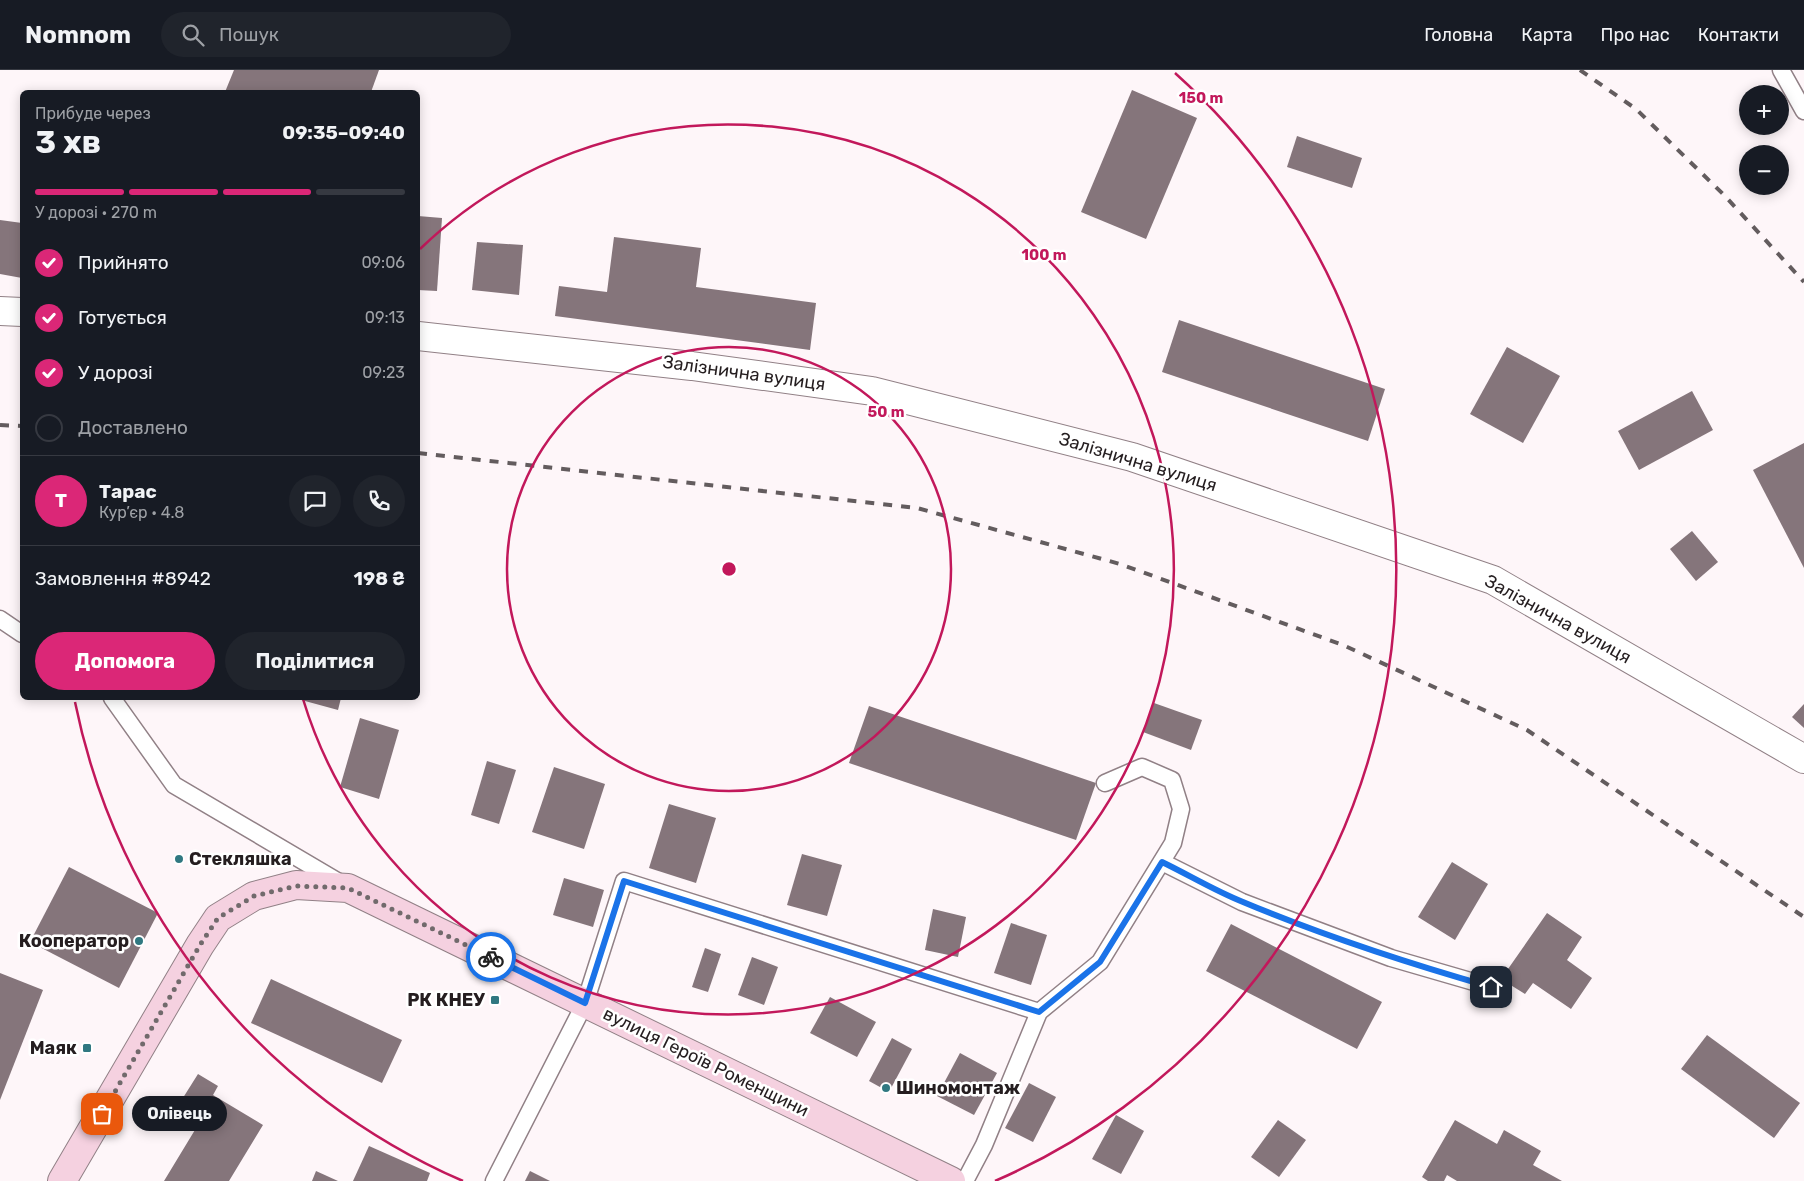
<!DOCTYPE html>
<html lang="uk">
<head>
<meta charset="utf-8">
<style>
	:root { --surface:#171b24; --page:#20242c; --text:#f1f3f6; --muted:#9ea1a6; --line:#363941; --accent:#db2777 }
	body { margin:0; font-family:Rubik,sans-serif; background:var(--page); color:var(--text); height:100vh; display:flex; flex-direction:column; font-size:19px; white-space:nowrap }
	* { box-sizing:border-box; margin:0 }
	p { font-size:16px; color:var(--muted) }
	.icon { flex:none; width:28px; height:28px; fill:none; stroke:currentColor; stroke-width:2; stroke-linecap:round; stroke-linejoin:round }
	.map { position:relative; flex:1; overflow:hidden }
	.details { position:absolute; left:20px; top:20px; width:400px; height:610px; display:flex; flex-direction:column; background:var(--surface); border-radius:8px; box-shadow:0 2px 12px #0003 }
	.details>* { flex:none }
	.controls { position:absolute; left:1739px; top:15px; display:grid; gap:10px }
	.controls a { display:grid; place-items:center; width:50px; height:50px; border-radius:50%; background:var(--surface); box-shadow:0 2px 12px #0003; font-size:25px }
	.pin { position:absolute; display:grid; place-items:center; width:42px; height:42px; color:#fff; margin:-21px; border-radius:10px; box-shadow:0 2px 8px #0006 }
	.courier { position:absolute; display:grid; place-items:center; width:50px; height:50px; margin:-25px; border:4px solid #1a73e8; border-radius:50%; background:#fff; color:#222; box-shadow:0 1px 6px #0007 }
	.bubble { position:absolute; height:35px; border-radius:18px; background:var(--surface); box-shadow:0 2px 12px #0003; font-size:16px; font-weight:700; line-height:35px; text-align:center }
	.headline em { font-style:normal; font-weight:700 }
	.headline div { display:flex; flex-direction:column-reverse }
	.headline { display:flex; align-items:center; justify-content:space-between; height:85px; padding:0 15px }
	h1 { font-size:32px; font-weight:700; line-height:38px }
	.bar { display:grid; grid-template-columns:repeat(4,1fr); gap:8px 5px; align-content:center; height:60px; padding:0 15px }
	.bar i { height:6px; border-radius:4px; background:var(--line) }
	.bar .current { background:var(--accent) }
	.bar p { grid-column:span 4 }
	.line { display:flex; align-items:center; gap:12px; padding:0 15px; border-top:1px solid var(--line) }
	.line div { flex:1 }
	.round { display:grid; place-items:center; flex:none; width:52px; height:52px; border-radius:26px; background:var(--page) }
	ol { padding:0 15px; list-style:none }
	li { display:flex; align-items:center; gap:15px; height:55px }
	li p { margin-inline-start:auto }
	li .icon { padding:5px; border-radius:50%; background:var(--accent); color:#fff; stroke-width:4 }
	li:last-child { color:var(--muted) }
	li i { width:28px; height:28px; border:2px solid var(--line); border-radius:50% }
	.primary-button { display:flex; gap:10px; margin-top:auto; padding:10px 15px }
	.primary-button a { flex:1; height:58px; border-radius:30px; background:var(--accent); color:#fff; font-size:20px; font-weight:700; line-height:58px; text-align:center }
	.primary-button a+a { background:var(--page); color:var(--text) }
	header { display:flex; align-items:center; gap:30px; box-sizing:border-box; height:70px; padding:0 25px; background:var(--surface); border-bottom:1px solid var(--line) }
	header strong { font-size:24px }
	nav { display:flex; gap:28px; margin-inline-start:auto; font-size:18px }
	.search { width:350px; height:45px; background:var(--page); display:flex; align-items:center; gap:12px; box-sizing:border-box; padding:0 18px; border-radius:28px; color:var(--muted); font-size:19px }
	.map>svg:first-child { display:block }
	.building { fill:#85757b }
	.lines { fill:none; stroke-linecap:round; stroke-linejoin:round }
	.lane-casing { stroke:#918086; stroke-width:19 }
	.street-casing { stroke:#918086; stroke-width:30 }
	.secondary-casing { stroke:#918086; stroke-width:30 }
	.lane { stroke:#fff; stroke-width:16 }
	.street { stroke:#fff; stroke-width:28 }
	.secondary { stroke:#f5d1e0; stroke-width:28 }
	.rail { stroke:#635c5e; stroke-width:4; stroke-dasharray:9 9; stroke-linecap:butt }
	.done { stroke:#716a6c; stroke-width:5; stroke-dasharray:0 9 }
	.route { stroke:#1a73e8; stroke-width:6 }
	.ring { fill:none; stroke:#c2185b; stroke-width:2.5 }
	.poi-dot { fill:#307881; stroke:#fff; stroke-width:2 }
	.labels { text-anchor:middle; stroke-width:5; stroke-linejoin:round; paint-order:stroke }
	.street-label { font-size:18px; fill:#251e20; stroke:#fff }
	.poi-label { font-size:18px; font-weight:bold; fill:#251e20; stroke:#fff; text-anchor:end }
	.centre { fill:#c2185b; stroke:#fff; stroke-width:2.5 }
	.ring-label { font-size:15px; text-anchor:middle; font-weight:bold; fill:#c2185b; stroke:#fff; stroke-width:5; stroke-linejoin:round; paint-order:stroke }
</style>
</head>
<body>
<header>
<strong>Nomnom</strong>
<div class="search"><svg class="icon" aria-label="search" viewBox="0 0 24 24"><circle cx="10" cy="10" r="6"/><path d="M15 15l6 6"/></svg>Пошук</div>
<nav><a>Головна</a><a>Карта</a><a>Про нас</a><a>Контакти</a></nav>
</header>
<div class="map">
<svg width="1804" height="1111" viewBox="0 0 1804 1111">
	<rect width="100%" height="100%" fill="#fef6f9"/>
	<g class="building">
		<path d="M234,0H379L371,22H225Z"/>
		<path d="M1132,20L1197,48L1146,169L1081,142Z"/>
		<path d="M1297,66L1362,88L1352,118L1287,97Z"/>
		<path d="M418,146L442,148L437,221L418,220Z"/>
		<path d="M0,150L22,153V208L0,204Z"/>
		<path d="M614,167L701,178L696,217L816,233L810,280L555,246L559,216L607,222Z"/>
		<path d="M477,172L523,175L519,225L472,220Z"/>
		<path d="M1179,250L1385,319L1368,371L1162,302Z"/>
		<path d="M1507,277L1560,306L1523,373L1470,344Z"/>
		<path d="M1692,321L1713,360L1639,400L1618,361Z"/>
		<path d="M1804,373V498L1753,400Z"/>
		<path d="M1692,461L1718,492L1696,511L1670,479Z"/>
		<path d="M294,628H341L338,640Z"/>
		<path d="M1154,633L1202,650L1191,680L1143,662Z"/>
		<path d="M1804,634V658L1792,647Z"/>
		<path d="M869,636L1096,713L1076,770L849,693Z"/>
		<path d="M360,648L399,660L379,729L340,717Z"/>
		<path d="M487,691L516,700L499,754L471,745Z"/>
		<path d="M554,697L605,714L584,779L532,762Z"/>
		<path d="M669,734L716,748L696,813L649,798Z"/>
		<path d="M802,784L842,795L827,846L787,835Z"/>
		<path d="M1452,792L1488,814L1455,870L1418,847Z"/>
		<path d="M69,797L158,843L119,918L30,872Z"/>
		<path d="M564,808L604,820L593,857L553,845Z"/>
		<path d="M933,839L966,847L958,887L925,880Z"/>
		<path d="M1547,843L1582,867L1567,890L1592,908L1571,939L1533,913L1525,924L1501,909Z"/>
		<path d="M1011,853L1047,865L1031,915L994,903Z"/>
		<path d="M1231,854L1382,932L1357,979L1206,901Z"/>
		<path d="M705,878L721,884L708,922L692,917Z"/>
		<path d="M752,887L778,897L764,935L738,925Z"/>
		<path d="M0,903L43,920L0,1030Z"/>
		<path d="M271,909L402,970L382,1013L251,953Z"/>
		<path d="M830,927L876,952L857,987L810,963Z"/>
		<path d="M1707,965L1800,1033L1774,1068L1681,999Z"/>
		<path d="M892,968L912,979L889,1022L869,1011Z"/>
		<path d="M960,983L997,1003L974,1045L937,1026Z"/>
		<path d="M198,1004L218,1016L213,1025L263,1055L229,1111H164L204,1045L181,1031Z"/>
		<path d="M1029,1013L1056,1027L1033,1072L1005,1058Z"/>
		<path d="M1116,1045L1144,1061L1121,1104L1092,1089Z"/>
		<path d="M1278,1050L1306,1070L1279,1107L1251,1087Z"/>
		<path d="M1455,1050L1497,1074L1504,1060L1541,1081L1533,1095L1562,1111H1457L1447,1105L1444,1111H1428L1422,1107Z"/>
		<path d="M369,1076L430,1103L427,1111H353Z"/>
		<path d="M316,1101L338,1111H312Z"/>
		<path d="M530,1101L550,1111H525Z"/>
	</g>
	<g class="lines">
		<g class="lane-casing">
			<g id="lane">
				<path d="M1781,0L1804,41"/>
				<path d="M0,549L22,564"/>
				<path d="M112,628L174,715L342,814"/>
				<path d="M1162,792L1242,832L1391,888L1491,917"/>
				<path d="M494,1111L585,933L624,811L1039,942"/>
				<path d="M965,1111L984,1075L1039,942L1100,892L1173,773L1181,739L1172,710L1142,697L1105,713"/>
			</g>
		</g>
		<g class="street-casing">
			<g id="street">
				<path d="M0,241L22,242"/>
				<path d="M418,266L692,296L872,321L1132,387L1493,510L1804,689"/>
			</g>
		</g>
		<g class="secondary-casing">
			<path id="secondary" d="M62,1111L200,875L218,848L254,826L296,815L348,818L951,1111"/>
		</g>
		<use href="#lane" class="lane"/>
		<use href="#street" class="street"/>
		<use href="#secondary" class="secondary"/>
		<g class="rail">
			<path d="M1580,0L1636,39L1724,125L1804,212"/>
			<path d="M0,355L22,356"/>
			<path d="M418,383L917,438L1120,494L1343,575L1527,660L1804,847"/>
		</g>
	</g>
	<g class="lines">
		<path class="done" d="M102,1044L200,875L218,848L254,826L296,816L348,818L491,887"/>
		<path class="route" d="M491,887L585,933L624,811L1039,942L1100,892L1162,792C1189,805 1215,821 1243,832C1324,866 1407,893 1491,917"/>
	</g>
	<g class="ring">
		<circle cx="729" cy="499" r="222"/>
		<path d="M420 179A445 445 0 1 1 303 629"/>
		<path d="M463 1111A667 667 0 0 1 75 632M1175 3A667 667 0 0 1 995 1111"/>
	</g>
	<g class="poi-dot">
		<circle cx="179" cy="789" r="5"/>
		<circle cx="139" cy="871" r="5"/>
		<rect x="490" y="925" width="10" height="10" rx="2.5"/>
		<rect x="82" y="973" width="10" height="10" rx="2.5"/>
		<circle cx="886" cy="1018" r="5"/>
	</g>
	<g class="labels">
		<g class="street-label">
			<text transform="translate(744 303) rotate(8)" y="6">Залізнична вулиця</text>
			<text transform="translate(1138 392) rotate(17)" y="6">Залізнична вулиця</text>
			<text transform="translate(1558 549) rotate(29)" y="6">Залізнична вулиця</text>
			<text transform="translate(706 992) rotate(26)" y="6">вулиця Героїв Роменщини</text>
		</g>
		<g class="poi-label">
			<text x="189" y="795" text-anchor="start">Стекляшка</text>
			<text x="129" y="877">Кооператор</text>
			<text x="485" y="936">РК КНЕУ</text>
			<text x="77" y="984">Маяк</text>
			<text x="896" y="1024" text-anchor="start">Шиномонтаж</text>
		</g>
	</g>
	<circle cx="729" cy="499" r="8" class="centre"/>
	<g class="ring-label">
		<text x="1201" y="33">150 m</text>
		<text x="1044" y="190">100 m</text>
		<text x="886" y="347">50 m</text>
	</g>
</svg>
<div class="controls">
<a>+</a>
<a>−</a>
</div>
<div class="pin" style="left:102px;top:1044px;background:#ea580c"><svg class="icon" aria-label="bag" viewBox="0 0 24 24"><path d="M5 8h14l-1 12H6zM9 8a3 3 0 0 1 6 0"/></svg></div>
<div class="pin" style="left:1491px;top:917px;background:#1f2937"><svg class="icon" aria-label="home" viewBox="0 0 24 24"><path d="M3 11l9-7 9 7M6 9v11h12V9"/></svg></div>
<div class="courier" style="left:491px;top:887px"><svg class="icon" aria-label="bike" viewBox="0 0 24 24"><circle cx="6" cy="16" r="4"/><circle cx="18" cy="16" r="4"/><path d="M6 16l4-8h5l3 8M10 8l3 8H6M13 5h3"/></svg></div>
<div class="bubble" style="left:132px;top:1026px;width:95px">Олівець</div>
<section class="details">
<div class="headline"><div><h1>3 хв</h1><p>Прибуде через</p></div><em>09:35–09:40</em></div>
<div class="bar"><i class="current"></i><i class="current"></i><i class="current"></i><i></i><p>У дорозі · 270 m</p></div>
<ol>
<li><svg class="icon" aria-label="check" viewBox="0 0 24 24"><path d="M5 12l5 5 9-10"/></svg>Прийнято<p>09:06</p></li>
<li><svg class="icon" aria-label="check" viewBox="0 0 24 24"><path d="M5 12l5 5 9-10"/></svg>Готується<p>09:13</p></li>
<li><svg class="icon" aria-label="check" viewBox="0 0 24 24"><path d="M5 12l5 5 9-10"/></svg>У дорозі<p>09:23</p></li>
<li><i></i>Доставлено</li>
</ol>
<div class="line" style="height:90px"><b class="round" style="background:var(--accent);color:#fff">Т</b><div><b>Тарас</b><p>Кур’єр · 4.8</p></div><a class="round"><svg class="icon" aria-label="chat" viewBox="0 0 24 24"><path d="M4 5h16v11H9l-5 4z"/></svg></a><a class="round"><svg class="icon" aria-label="phone" viewBox="0 0 24 24"><path d="M5 4h4l2 5-3 2q2 4 5 5l2-3 5 2v4C11 20 4 13 5 4z"/></svg></a></div>
<div class="line" style="height:65px"><div>Замовлення #8942</div><b>198 ₴</b></div>
<div class="primary-button"><a>Допомога</a><a>Поділитися</a></div>
</section>
</div>
</body>
</html>
